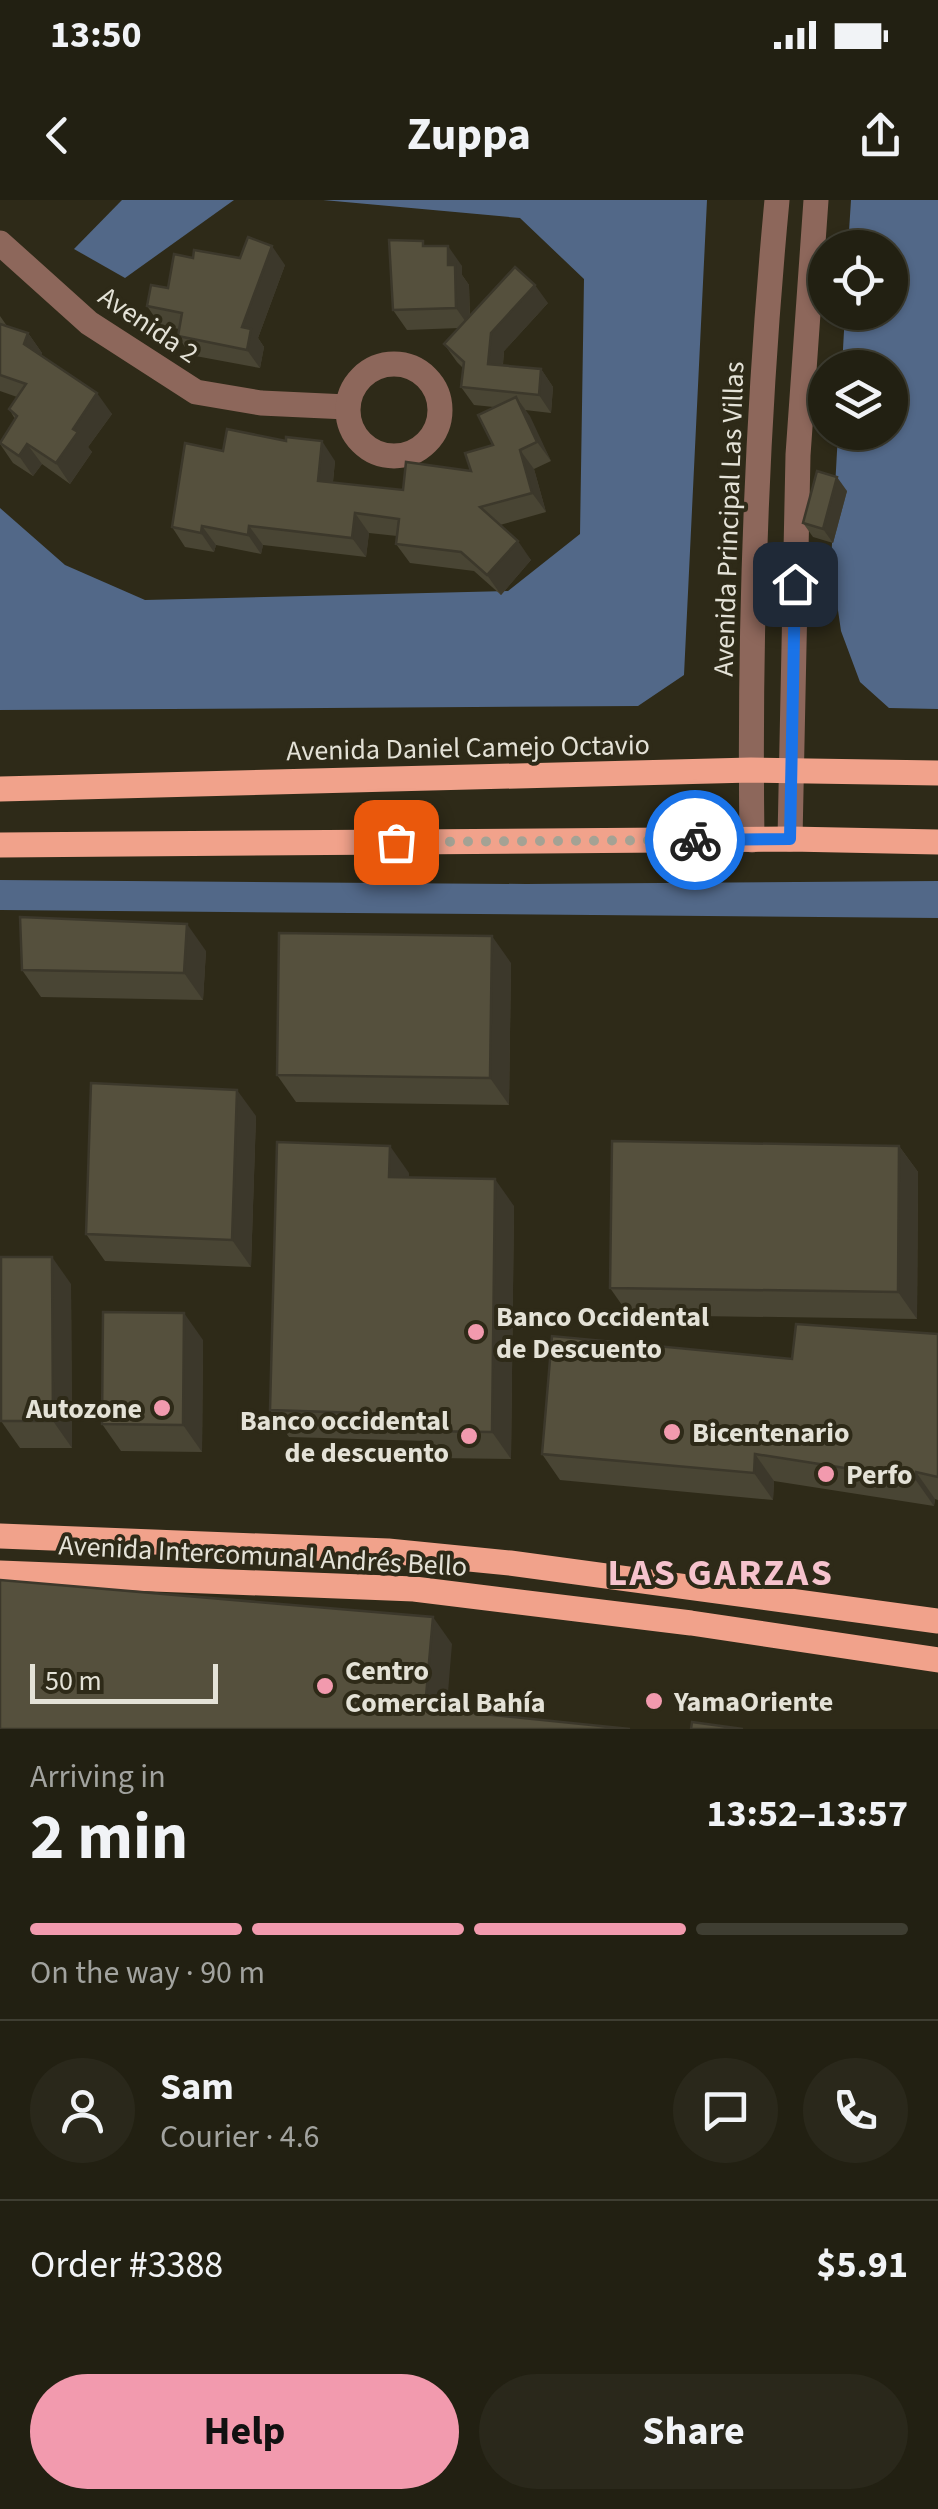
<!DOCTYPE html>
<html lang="en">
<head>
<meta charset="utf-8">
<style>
	:root { --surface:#222012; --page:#2a281b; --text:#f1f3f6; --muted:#a2a39f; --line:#3f3e32; --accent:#f29aae }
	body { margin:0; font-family:"Source Sans 3",sans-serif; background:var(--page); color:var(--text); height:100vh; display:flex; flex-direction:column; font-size:38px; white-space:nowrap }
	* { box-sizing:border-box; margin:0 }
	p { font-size:32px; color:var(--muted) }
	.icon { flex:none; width:55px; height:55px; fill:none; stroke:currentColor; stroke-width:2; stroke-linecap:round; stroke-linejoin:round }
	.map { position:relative; height:1529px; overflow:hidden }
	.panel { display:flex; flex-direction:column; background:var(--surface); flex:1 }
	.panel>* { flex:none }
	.fabs { position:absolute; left:808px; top:30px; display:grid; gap:20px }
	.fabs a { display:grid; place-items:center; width:100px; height:100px; border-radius:50%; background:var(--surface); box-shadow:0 2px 8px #0004,0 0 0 2px var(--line); font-size:50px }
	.scale { position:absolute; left:30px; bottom:25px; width:188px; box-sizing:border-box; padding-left:10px; border:5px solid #e4e2d7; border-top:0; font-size:28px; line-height:35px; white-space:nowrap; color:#e4e2d7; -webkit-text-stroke:8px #2e2a18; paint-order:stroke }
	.pin { position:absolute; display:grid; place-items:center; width:85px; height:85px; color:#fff; margin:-42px; border-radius:20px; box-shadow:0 5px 15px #0006 }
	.courier { position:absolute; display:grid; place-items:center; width:100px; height:100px; margin:-50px; border:8px solid #1a73e8; border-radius:50%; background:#fff; color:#222; box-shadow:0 2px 12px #0007 }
	.headline em { font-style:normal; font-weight:700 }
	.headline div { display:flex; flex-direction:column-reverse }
	.headline { display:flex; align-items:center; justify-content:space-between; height:170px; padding:0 30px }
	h1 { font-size:65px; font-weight:700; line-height:75px }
	.bar { display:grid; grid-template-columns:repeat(4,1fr); gap:15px 10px; align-content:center; height:120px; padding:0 30px }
	.bar i { height:12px; border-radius:8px; background:var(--line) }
	.bar .on { background:var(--accent) }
	.bar p { grid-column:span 4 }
	.line { display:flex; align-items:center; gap:25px; padding:0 30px; border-top:2px solid var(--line) }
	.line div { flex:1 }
	.round { display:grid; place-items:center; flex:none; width:105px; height:105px; border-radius:52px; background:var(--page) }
	.button { display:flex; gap:20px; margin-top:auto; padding:20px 30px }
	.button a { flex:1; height:115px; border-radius:60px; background:var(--accent); color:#111; font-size:40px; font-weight:700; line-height:115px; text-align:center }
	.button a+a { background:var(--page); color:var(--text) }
	.status { display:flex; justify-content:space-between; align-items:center; height:70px; padding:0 50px; background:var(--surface); direction:ltr }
	.status svg { height:28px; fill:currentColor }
	header { display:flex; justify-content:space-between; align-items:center; height:130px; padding:0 30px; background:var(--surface); font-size:45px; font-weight:700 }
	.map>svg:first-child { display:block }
	.water { fill:#526888 }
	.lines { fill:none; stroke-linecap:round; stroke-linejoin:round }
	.minor { stroke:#8d675b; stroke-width:25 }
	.major { stroke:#f1a28b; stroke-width:25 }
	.wall { fill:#494534 }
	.shaded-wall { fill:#3c382b }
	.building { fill:#55503d; stroke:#3c382b; stroke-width:2.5 }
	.done { stroke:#a4a294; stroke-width:10; stroke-dasharray:0 18 }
	.route { stroke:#1a73e8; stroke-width:12 }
	.poi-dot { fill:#f29aae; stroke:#2e2a18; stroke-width:4 }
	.labels { text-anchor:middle; stroke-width:8; stroke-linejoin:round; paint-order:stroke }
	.street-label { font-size:28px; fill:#e4e2d7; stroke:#2e2a18 }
	.poi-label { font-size:28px; font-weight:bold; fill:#e4e2d7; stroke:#2e2a18; text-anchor:start }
	.district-label { font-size:38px; font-weight:bold; letter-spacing:2.5px; fill:#f6c3cd; stroke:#2e2a18 }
</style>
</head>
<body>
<div class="status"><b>13:50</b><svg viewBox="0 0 49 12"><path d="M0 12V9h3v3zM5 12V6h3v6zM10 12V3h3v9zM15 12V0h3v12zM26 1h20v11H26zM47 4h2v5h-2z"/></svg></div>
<header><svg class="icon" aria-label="back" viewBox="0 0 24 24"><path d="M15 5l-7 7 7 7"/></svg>Zuppa<svg class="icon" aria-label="share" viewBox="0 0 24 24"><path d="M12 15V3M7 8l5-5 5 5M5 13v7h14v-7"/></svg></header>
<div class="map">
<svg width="938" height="1529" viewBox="0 0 938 1529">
	<rect width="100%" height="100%" fill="#2e2a18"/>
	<g class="water">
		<path d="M122,0H234L125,78L74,49Z"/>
		<path d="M323,0H707L684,475L638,506L0,510V308L65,365L145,400L508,391L580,334L584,79L520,18Z"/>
		<path d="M851,0H938V509L889,508L860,482L841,431L831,362L838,233L890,232V168L842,167L845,113L890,112V48L848,47Z"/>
		<path d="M0,680L526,684L938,681V718L0,710Z"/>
	</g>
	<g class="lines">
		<g class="minor">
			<path d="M0,43L89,123L196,192L261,203L347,207"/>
			<circle cx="394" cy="210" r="46"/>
			<path d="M790,639L798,255L816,0"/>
			<path d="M752,640C749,427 757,212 777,0"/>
		</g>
		<g class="major">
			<path d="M0,589L751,570L938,573"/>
			<path d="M0,645L790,639L938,642"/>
			<path d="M0,1336L388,1351L510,1363L938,1421"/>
			<path d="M0,1373L414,1389L691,1423L938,1460"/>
		</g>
	</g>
	<g class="wall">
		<path d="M427,46L462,66V75L469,85L470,116L548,103L504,151L503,165L541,169L553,187L551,213L525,210L551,261L534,269L546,312L500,325L531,360L501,395L474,371L410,363L396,344L397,336L369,333L366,357L263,345L261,354L216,345L214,352L185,347L172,327L223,251L335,261L333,282L403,290L471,271L493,245L494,207L474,205L461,187L463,168L457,162L444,144L459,128L407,130L393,110Z"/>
		<path d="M193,58H240L285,65L258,138L264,147L260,168L190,155L178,136L179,129L160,125L147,106L168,88Z"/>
		<path d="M0,116L7,126L28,133L42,153L41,155L112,214L88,247L92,252L70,284L42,264L33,276L13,263L0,244L15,219L9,209L17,197L0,191Z"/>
		<path d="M847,291L833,343L813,337L803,323Z"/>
		<path d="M206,751L203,800L41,797L22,770Z"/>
		<path d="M511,763L509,905L296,902L277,875Z"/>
		<path d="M256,916L251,1067L105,1061L86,1034Z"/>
		<path d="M899,946L918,972L917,1119L629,1115L610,1088Z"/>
		<path d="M409,973V977L514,1006L511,1259L437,1258L426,1241L289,1237L270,1210Z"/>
		<path d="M71,1084L72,1248H20L1,1221Z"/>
		<path d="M938,1134V1300L935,1299L934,1306L774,1281L773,1300L560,1280L542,1254L792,1159Z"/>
		<path d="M203,1140L202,1252L121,1251L102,1224Z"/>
	</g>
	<g class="shaded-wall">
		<path d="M272,46L285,65L258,138L264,147L260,168L247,150L242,127Z"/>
		<path d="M448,46L462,66V75L469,85L470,128L456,108L448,65Z"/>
		<path d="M535,85L548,103L504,151L501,182L488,164L491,133Z"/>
		<path d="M28,133L42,153L39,164L24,144Z"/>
		<path d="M541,169L553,187L551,213L539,195Z"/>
		<path d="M97,193L112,214L88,247L92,252L70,284L56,263L73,229Z"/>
		<path d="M516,197L530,216L551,261L537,242Z"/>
		<path d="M322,241L335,261L331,300L318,281Z"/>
		<path d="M27,244L42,264L33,276L19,256Z"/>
		<path d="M520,250L534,269L546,312L532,293Z"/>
		<path d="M837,277L847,291L833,343L823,329Z"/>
		<path d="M355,313L369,333L366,357L352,338Z"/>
		<path d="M202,326L216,345L214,352L201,333Z"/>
		<path d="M249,326L263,345L261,354L248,335Z"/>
		<path d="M518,341L531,360L501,395L487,375Z"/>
		<path d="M187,724L206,751L203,800L184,773Z"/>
		<path d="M492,736L511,763L509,905L490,878Z"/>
		<path d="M237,890L256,916L251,1067L232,1040Z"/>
		<path d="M390,946L409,973L408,1004L389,977Z"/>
		<path d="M899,946L918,972L917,1119L898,1092Z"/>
		<path d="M495,979L514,1006L511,1259L492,1232Z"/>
		<path d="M52,1057L71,1084L72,1248L53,1221Z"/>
		<path d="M184,1113L203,1140L202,1252L183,1225Z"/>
		<path d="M755,1254L774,1281L773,1300L754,1273Z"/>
		<path d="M916,1272L935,1299L934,1306L915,1279Z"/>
		<path d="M433,1417L452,1444L445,1529L425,1508Z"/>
	</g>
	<g class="building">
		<path d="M248,37L272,46L242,127L251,129L247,150L178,136L182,113L147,106L151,85L168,88L174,54L193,58L194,50L240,58Z"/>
		<path d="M389,40L423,41V46H448V65H455L456,108L393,110Z"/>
		<path d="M515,67L535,85L491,133L488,164L541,169L539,195L461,187L464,162L444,144Z"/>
		<path d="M0,124L28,133L24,144L97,193L73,229L78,232L56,263L27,244L19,256L0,243L17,216L9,209L26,184L0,175Z"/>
		<path d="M516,197L537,242L520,250L532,293L480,307L518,341L487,375L461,352L396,344L399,319L355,313L352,338L249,326L248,335L202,326L201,333L172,327L185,243L223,251L227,229L286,241V237L322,241L318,281L403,290L406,262L471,271L465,253L493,245L478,215Z"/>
		<path d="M817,271L837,277L823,329L803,323Z"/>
		<path d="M20,717L187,724L184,773L22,770Z"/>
		<path d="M279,733L492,736L490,878L277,875Z"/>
		<path d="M91,883L237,890L232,1040L86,1034Z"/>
		<path d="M612,941L899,946L898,1092L610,1088Z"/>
		<path d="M277,942L390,946L389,977L495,979L492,1232L418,1231V1215L270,1210Z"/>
		<path d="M1,1057H52L53,1221H1Z"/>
		<path d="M103,1112L184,1113L183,1225L102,1224Z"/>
		<path d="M796,1124L938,1134V1277L916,1272L915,1279L755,1254L754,1273L542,1254L552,1136L792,1159Z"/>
		<path d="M0,1380L433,1417L425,1508L630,1529H0Z"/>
		<path d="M692,1522L743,1529H691Z"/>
	</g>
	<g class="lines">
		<path class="done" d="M396,642L695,640"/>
		<path class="route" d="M695,640L790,639L795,384"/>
	</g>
	<g class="poi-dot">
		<circle cx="476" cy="1132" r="10"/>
		<circle cx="162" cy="1208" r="10"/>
		<circle cx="672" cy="1232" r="10"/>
		<circle cx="469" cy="1236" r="10"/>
		<circle cx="826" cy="1274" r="10"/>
		<circle cx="325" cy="1486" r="10"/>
		<circle cx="654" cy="1501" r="10"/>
	</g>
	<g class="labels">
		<g class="street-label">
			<text transform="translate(149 124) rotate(34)" y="10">Avenida 2</text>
			<text transform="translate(728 319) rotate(-88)" y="10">Avenida Principal Las Villas</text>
			<text transform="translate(468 547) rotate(-1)" y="10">Avenida Daniel Camejo Octavio</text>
			<text transform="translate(263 1355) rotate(3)" y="10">Avenida Intercomunal Andrés Bello</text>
		</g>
		<g class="poi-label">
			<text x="496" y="1126">Banco Occidental<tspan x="496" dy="32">de Descuento</tspan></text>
			<text x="142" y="1218" text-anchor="end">Autozone</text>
			<text x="449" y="1230" text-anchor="end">Banco occidental<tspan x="449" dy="32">de descuento</tspan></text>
			<text x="692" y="1242">Bicentenario</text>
			<text x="846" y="1284">Perfo</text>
			<text x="345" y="1480">Centro<tspan x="345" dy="32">Comercial Bahía</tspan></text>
			<text x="674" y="1511">YamaOriente</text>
		</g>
		<g class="district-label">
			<text x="721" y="1385">LAS GARZAS</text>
		</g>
	</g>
</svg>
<div class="fabs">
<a><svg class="icon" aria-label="locate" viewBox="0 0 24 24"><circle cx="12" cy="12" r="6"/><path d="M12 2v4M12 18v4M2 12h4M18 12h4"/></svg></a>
<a><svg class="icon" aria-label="layers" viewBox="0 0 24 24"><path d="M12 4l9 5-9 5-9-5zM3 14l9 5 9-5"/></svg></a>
</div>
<div class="scale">50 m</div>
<div class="pin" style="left:396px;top:642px;background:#ea580c"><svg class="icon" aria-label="bag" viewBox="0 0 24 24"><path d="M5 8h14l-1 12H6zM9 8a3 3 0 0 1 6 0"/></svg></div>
<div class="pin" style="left:795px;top:384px;background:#1f2937"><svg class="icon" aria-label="home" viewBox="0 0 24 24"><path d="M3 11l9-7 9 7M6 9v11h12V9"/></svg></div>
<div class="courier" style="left:695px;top:640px"><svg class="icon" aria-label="bike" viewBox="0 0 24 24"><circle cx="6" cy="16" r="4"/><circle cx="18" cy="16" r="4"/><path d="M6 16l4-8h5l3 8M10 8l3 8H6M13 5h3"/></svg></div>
</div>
<section class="panel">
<div class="headline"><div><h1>2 min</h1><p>Arriving in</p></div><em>13:52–13:57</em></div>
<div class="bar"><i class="on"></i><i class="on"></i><i class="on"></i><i></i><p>On the way · 90 m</p></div>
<div class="line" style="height:180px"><a class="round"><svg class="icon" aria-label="person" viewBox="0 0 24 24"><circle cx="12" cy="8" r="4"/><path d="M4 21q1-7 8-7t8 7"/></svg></a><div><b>Sam</b><p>Courier · 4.6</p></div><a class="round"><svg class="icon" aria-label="chat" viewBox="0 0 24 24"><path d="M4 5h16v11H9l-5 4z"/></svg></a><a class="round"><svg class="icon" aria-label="phone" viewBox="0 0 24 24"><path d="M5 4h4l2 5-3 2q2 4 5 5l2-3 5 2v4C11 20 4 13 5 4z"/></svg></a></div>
<div class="line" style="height:130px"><div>Order #3388</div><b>$5.91</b></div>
<div class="button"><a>Help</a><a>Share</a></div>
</section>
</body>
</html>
